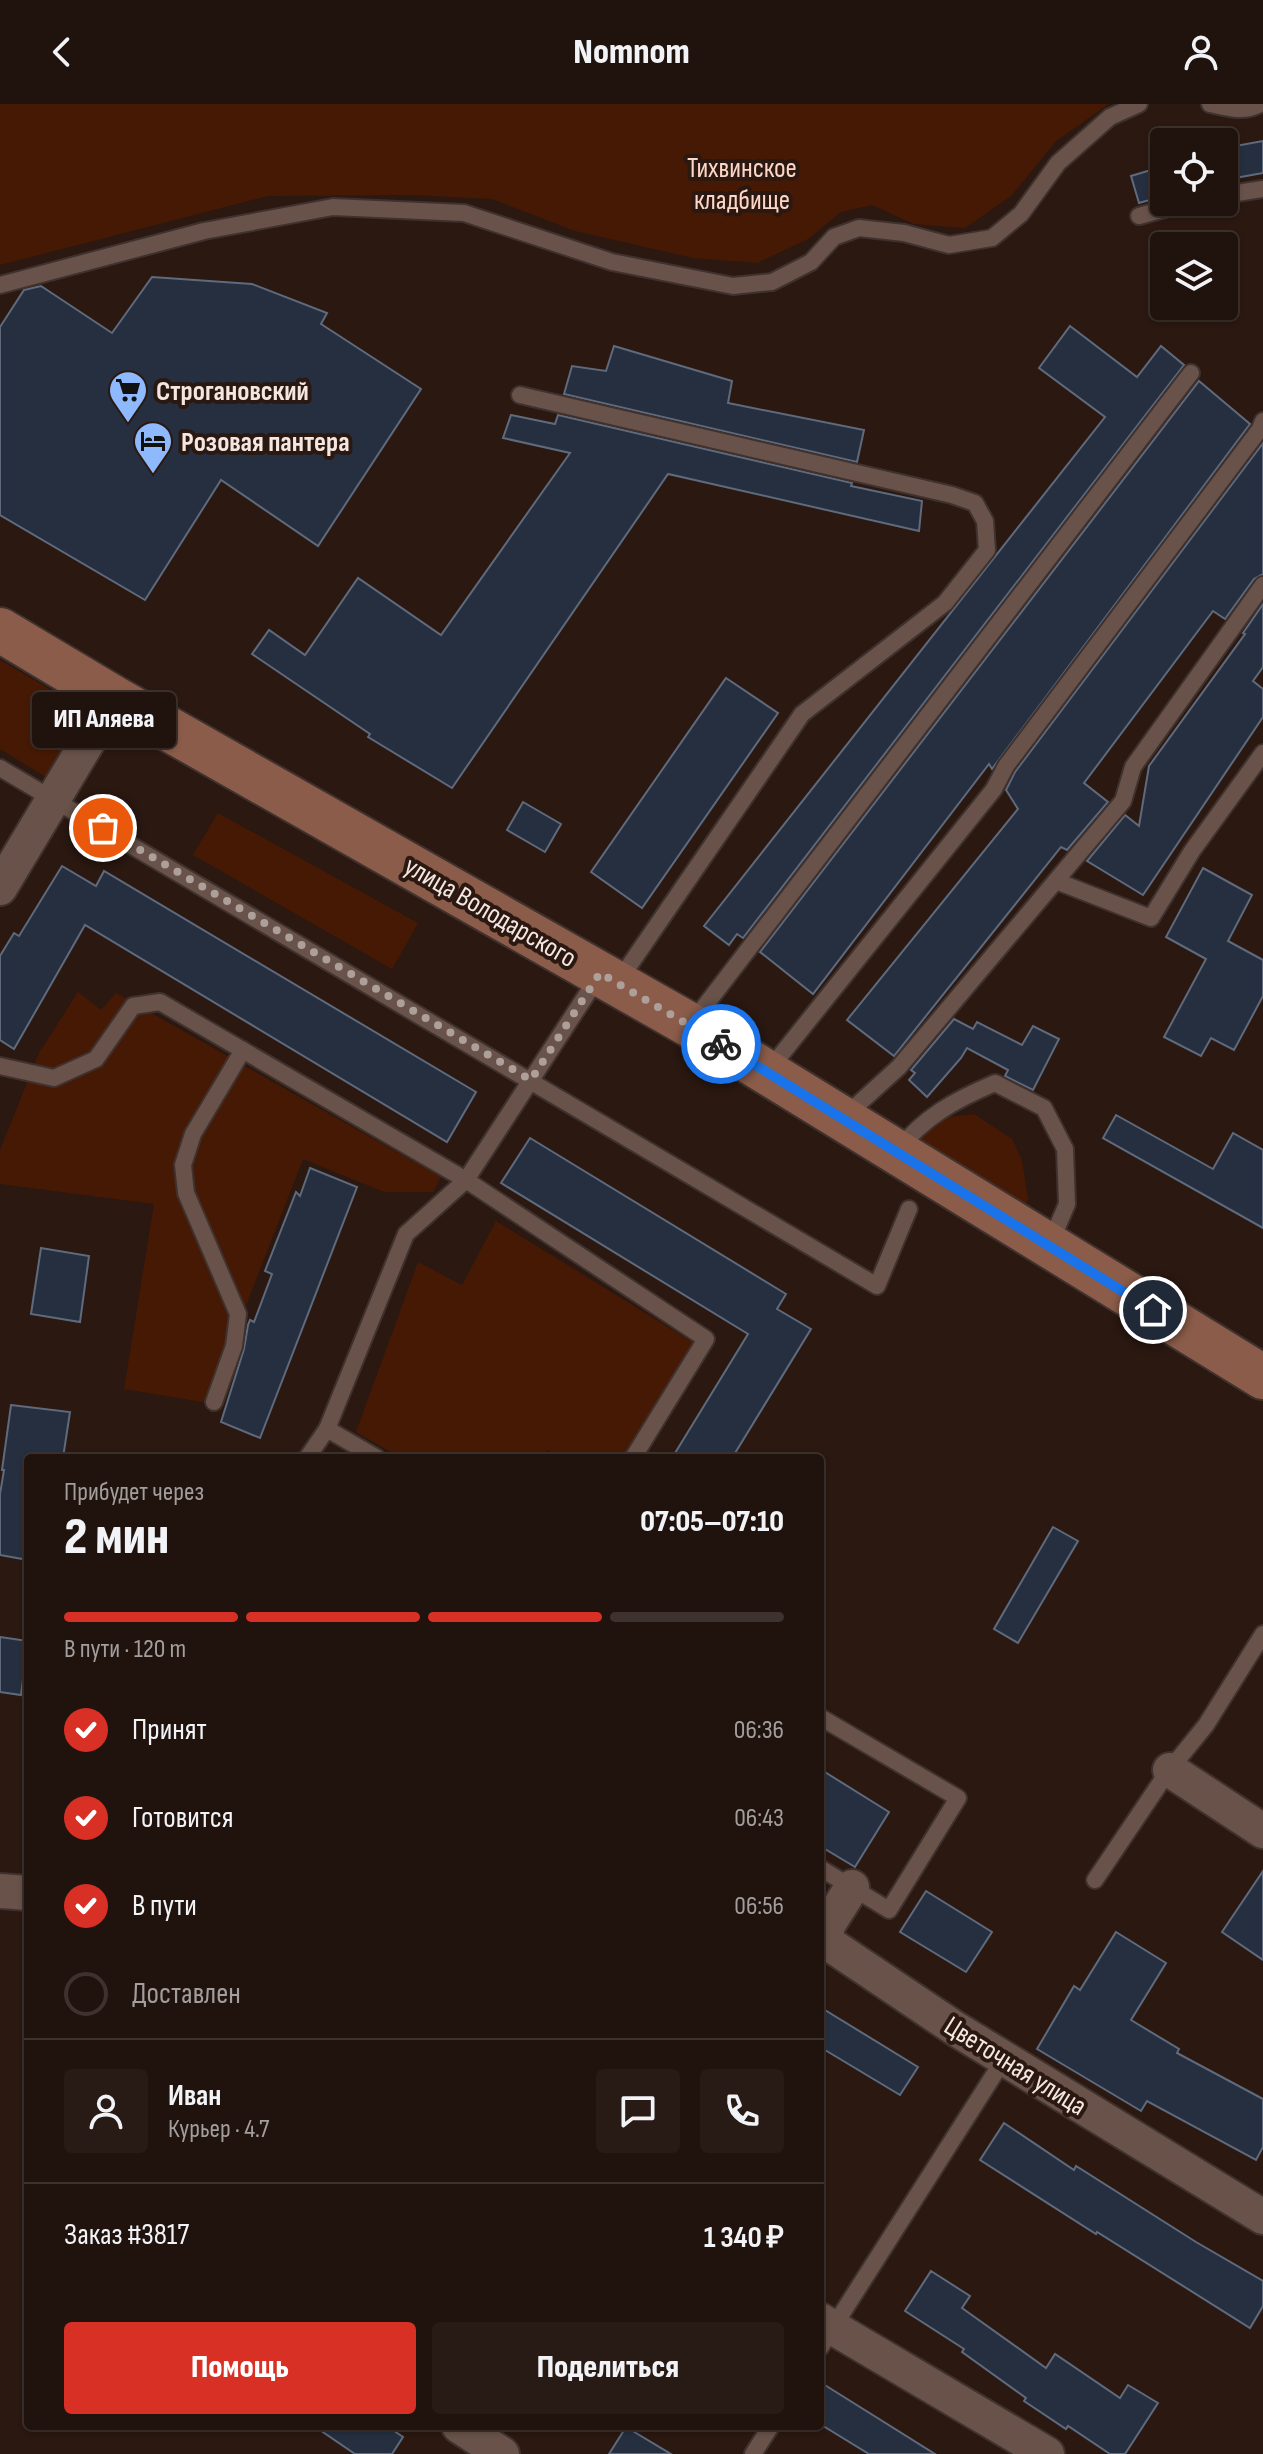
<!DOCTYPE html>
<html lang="ru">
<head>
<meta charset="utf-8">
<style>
	:root { --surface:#20120d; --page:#281b16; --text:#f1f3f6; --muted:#a29e9d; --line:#3d322e; --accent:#d93025 }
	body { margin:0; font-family:"Sofia Sans Condensed",sans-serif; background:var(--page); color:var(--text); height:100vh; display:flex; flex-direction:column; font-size:30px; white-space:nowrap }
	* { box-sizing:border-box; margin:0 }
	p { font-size:26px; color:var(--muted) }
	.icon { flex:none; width:44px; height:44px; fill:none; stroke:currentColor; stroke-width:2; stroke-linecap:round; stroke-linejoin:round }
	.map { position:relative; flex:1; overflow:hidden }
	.side { position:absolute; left:24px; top:1350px; width:800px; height:976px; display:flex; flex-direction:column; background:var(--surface); border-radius:8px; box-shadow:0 2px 6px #0004,0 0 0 2px var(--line) }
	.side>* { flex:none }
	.tools { position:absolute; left:1150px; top:24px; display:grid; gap:16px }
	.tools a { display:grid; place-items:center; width:88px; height:88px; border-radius:8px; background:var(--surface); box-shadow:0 2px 6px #0004,0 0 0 2px var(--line); font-size:40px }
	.pin { position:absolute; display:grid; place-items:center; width:68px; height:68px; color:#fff; margin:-34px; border:4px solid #fff; border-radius:50%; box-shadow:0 2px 8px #0007 }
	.courier { position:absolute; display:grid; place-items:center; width:80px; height:80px; margin:-40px; border:6px solid #1a73e8; border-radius:50%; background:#fff; color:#222; box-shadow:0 2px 10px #0007 }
	.bubble { position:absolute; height:56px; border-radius:8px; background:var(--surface); box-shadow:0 2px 6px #0004,0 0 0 2px var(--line); font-size:26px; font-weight:800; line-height:56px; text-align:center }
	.headline em { font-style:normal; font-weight:800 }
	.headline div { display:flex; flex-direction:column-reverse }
	.headline { display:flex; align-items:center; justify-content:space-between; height:136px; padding:0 40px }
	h1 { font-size:52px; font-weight:800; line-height:60px }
	.bar { display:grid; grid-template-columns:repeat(4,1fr); gap:12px 8px; align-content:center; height:96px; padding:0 40px }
	.bar i { height:10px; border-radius:6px; background:var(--line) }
	.bar .active { background:var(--accent) }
	.bar p { grid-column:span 4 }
	.line { display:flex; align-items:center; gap:20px; padding:0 40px; border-top:2px solid var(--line) }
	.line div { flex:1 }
	.round { display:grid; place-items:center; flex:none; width:84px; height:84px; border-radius:8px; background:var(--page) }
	ol { padding:0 40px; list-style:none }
	li { display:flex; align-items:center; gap:24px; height:88px }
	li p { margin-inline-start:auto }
	li .icon { padding:8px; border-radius:50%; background:var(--accent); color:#fff; stroke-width:4 }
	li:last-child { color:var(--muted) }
	li i { width:44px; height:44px; border:4px solid var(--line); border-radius:50% }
	.primary-button { display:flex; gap:16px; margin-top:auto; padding:16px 40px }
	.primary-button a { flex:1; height:92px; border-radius:8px; background:var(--accent); color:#fff; font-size:32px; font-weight:800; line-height:92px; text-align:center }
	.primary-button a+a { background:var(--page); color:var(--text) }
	header { display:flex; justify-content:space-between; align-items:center; height:104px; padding:0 40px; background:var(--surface); font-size:36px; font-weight:800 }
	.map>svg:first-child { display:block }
	.green { fill:#461904 }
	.building { fill:#252f3f; stroke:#5f6a7d; stroke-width:2 }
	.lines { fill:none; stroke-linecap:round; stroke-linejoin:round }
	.service-casing { stroke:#3f312e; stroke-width:20 }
	.minor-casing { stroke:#3f312e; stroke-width:38 }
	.secondary-casing { stroke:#3f312e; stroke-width:48 }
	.service { stroke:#685249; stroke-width:16 }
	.minor { stroke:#685249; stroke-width:34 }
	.secondary { stroke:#8b5c49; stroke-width:44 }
	.done { stroke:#ad9f99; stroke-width:8; stroke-dasharray:0 14.4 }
	.route { stroke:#1a73e8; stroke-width:10 }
	.labels { text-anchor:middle; stroke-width:8; stroke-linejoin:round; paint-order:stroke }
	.park-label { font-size:28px; fill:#fed6c6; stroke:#2a1811 }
	.poi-label { font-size:28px; font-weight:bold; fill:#f4e7e2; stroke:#2a1811; text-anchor:start }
	.street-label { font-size:28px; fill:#f4e7e2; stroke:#2a1811 }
</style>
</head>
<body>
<header><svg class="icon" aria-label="back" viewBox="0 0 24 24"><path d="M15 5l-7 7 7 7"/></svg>Nomnom<svg class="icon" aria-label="person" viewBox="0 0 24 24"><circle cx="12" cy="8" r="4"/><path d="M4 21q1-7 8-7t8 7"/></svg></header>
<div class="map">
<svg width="1263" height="2350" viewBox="0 0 1263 2350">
	<rect width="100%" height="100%" fill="#2a1811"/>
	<g class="green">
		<path d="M0,0H1109L1056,37L1011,92L965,124L914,120L872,101L841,108L808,135L757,159L693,154L575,127L492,95L414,91L268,92L0,161Z"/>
		<path d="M0,556L92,610L54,678L0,645Z"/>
		<path d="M218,709L418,819L392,865L193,751Z"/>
		<path d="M78,888L101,906L116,889L441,1073L433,1088H384L303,1055L208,1299L124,1285L154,1100L0,1080V1046L39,949Z"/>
		<path d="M974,1010L1012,1035L1022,1056L1028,1095L1021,1108L913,1044L922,1030L947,1013Z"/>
		<path d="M496,1117L694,1239L624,1354H561L548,1346L543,1354H401L356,1328L418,1158L462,1181Z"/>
	</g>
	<g class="building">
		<path d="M1263,37V69L1224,76V44Z"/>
		<path d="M1164,62V92L1139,99L1131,72Z"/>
		<path d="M152,173L252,180L327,209L321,220L421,285L318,442L221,376L145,496L0,411V223L24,186L41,182L112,229Z"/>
		<path d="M1070,222L1137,273L1161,242L1184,261L743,834L737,830L729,841L704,822L1105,313L1039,264Z"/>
		<path d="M614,242L732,277L728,299L864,326L857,358L564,290L572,262L606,267Z"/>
		<path d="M1199,277L1250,320L992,665L989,660L813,890L760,848Z"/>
		<path d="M511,311L555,320L558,311L852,379L851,382L922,397L919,427L668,370L452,684L368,633L370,630L252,550L269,526L305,551L358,474L441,531L570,349L503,334Z"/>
		<path d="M1263,339V470L1254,475L1225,515L1213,507L1084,679L1108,698L1067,746L1061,743L894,952L847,916L1018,705L1006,686L1015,668Z"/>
		<path d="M1263,500V563L1253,577L1263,585V613L1143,791L1087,757L1125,711L1139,722L1149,662L1245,530L1243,529Z"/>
		<path d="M726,574L778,609L642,804L591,768Z"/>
		<path d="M523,698L561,720L545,748L507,726Z"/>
		<path d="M62,762L96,782L104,767L476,988L447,1038L85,821L14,945L0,936V852L14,829L19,832Z"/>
		<path d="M1203,764L1252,791L1228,837L1263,856V892L1234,946L1211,934L1201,952L1164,933L1206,855L1166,833Z"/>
		<path d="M954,915L973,925L977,918L1022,941L1033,922L1059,935L1033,986L1005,972L1008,966L967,944L961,954L927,993L909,976L915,969L911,966Z"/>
		<path d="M1116,1011L1213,1065L1233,1029L1263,1046V1124L1103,1034Z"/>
		<path d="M530,1034L786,1190L777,1205L811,1225L732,1354H672L748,1230L501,1079Z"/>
		<path d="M310,1064L357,1083L260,1334L221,1318L244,1245L248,1221L250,1216L254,1218L272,1170L265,1167L296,1088L300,1092Z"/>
		<path d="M41,1144L89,1152L80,1218L31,1210Z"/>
		<path d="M11,1301L70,1308L63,1354H28V1456L0,1451V1390L4,1366H2Z"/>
		<path d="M1053,1423L1078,1437L1018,1539L994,1525Z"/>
		<path d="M0,1533L28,1537L21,1591L0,1588Z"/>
		<path d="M820,1665L889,1708L855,1763L820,1742Z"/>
		<path d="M1263,1767V1856L1222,1828Z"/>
		<path d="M926,1787L992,1828L966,1868L900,1828Z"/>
		<path d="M1116,1828L1166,1859L1131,1916L1179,1945L1177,1949L1263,1995V2043L1256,2056L1147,1997L1141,2007L1037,1945L1074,1882L1080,1886Z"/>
		<path d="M820,1903L918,1963L900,1991L820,1943Z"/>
		<path d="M1004,2019L1074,2066L1076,2062L1196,2138L1263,2177V2202L1250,2224L1097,2128L1096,2130L980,2056Z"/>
		<path d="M931,2167L970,2192L962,2204L1046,2264L1055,2250L1120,2294L1128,2281L1158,2299L1125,2350H1110L1068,2322L1066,2325L1024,2297L1026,2294L962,2248L964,2245L905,2207Z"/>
		<path d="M820,2278L935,2350H869L820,2320Z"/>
		<path d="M314,2322H387L403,2333L392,2350H355Z"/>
		<path d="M626,2323L671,2350H609Z"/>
	</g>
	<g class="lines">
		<g class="service-casing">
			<g id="service">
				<path d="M1210,0C1227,4 1244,9 1260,0"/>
				<path d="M1224,91L1263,85"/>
				<path d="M1139,112L1190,98"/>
				<path d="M0,181L204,127L333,103L464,109L612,158L733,182L772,178L811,158L834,133L859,124L904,129L949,141L992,134L1021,110L1058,59L1110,13L1139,0"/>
				<path d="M520,291L952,391L975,399L985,417L987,446L945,499L802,610L618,878"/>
				<path d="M0,664L877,1182L909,1105"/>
				<path d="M1056,777L1151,814L1192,747L1263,649"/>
				<path d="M691,920L1191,269"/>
				<path d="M0,962L54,974L96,955L133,902L160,898L466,1076L706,1235L633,1354"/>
				<path d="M768,967L994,685L1006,662L1260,325L1263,317"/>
				<path d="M844,1013L899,963L1123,697L1133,663L1263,481"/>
				<path d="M897,1047C925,1012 955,996 995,979L1044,1004L1065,1045L1067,1100L1050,1140"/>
				<path d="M214,1298L234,1242L238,1210L186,1089L183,1061L193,1030L243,946"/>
				<path d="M307,1354L327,1325"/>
				<path d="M377,1354L327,1325L406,1130L466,1076L600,870"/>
				<path d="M820,1613L958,1694L889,1806L820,1764"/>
				<path d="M1095,1776L1167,1669L1206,1621L1263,1530"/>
				<path d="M820,2244L1004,1955"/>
				<path d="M753,2350L771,2322"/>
			</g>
		</g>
		<g class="minor-casing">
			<g id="minor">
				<path d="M0,784L114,594"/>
				<path d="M1170,1666L1263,1727"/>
				<path d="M852,1783L828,1821L825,1837L956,1925L1263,2113"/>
				<path d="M0,1787L28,1789"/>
				<path d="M820,2216L1047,2350"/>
				<path d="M459,2322L502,2350"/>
			</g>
		</g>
		<g class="secondary-casing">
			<path id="secondary" d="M0,526L114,594L690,921L1263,1273"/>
		</g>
		<use href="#service" class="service"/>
		<use href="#minor" class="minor"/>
		<use href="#secondary" class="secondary"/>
	</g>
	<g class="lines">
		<path class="done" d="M103,724L531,976L600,869L721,940"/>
		<path class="route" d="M721,940L1153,1206"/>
	</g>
	<defs>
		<g id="supermarket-pin" transform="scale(2)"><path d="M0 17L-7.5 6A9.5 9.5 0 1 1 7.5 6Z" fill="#8eb9fc" stroke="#2a1811"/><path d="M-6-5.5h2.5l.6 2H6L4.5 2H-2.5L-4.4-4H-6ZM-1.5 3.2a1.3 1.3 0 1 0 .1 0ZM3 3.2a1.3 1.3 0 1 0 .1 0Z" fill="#111"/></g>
		<g id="hotel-pin" transform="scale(2)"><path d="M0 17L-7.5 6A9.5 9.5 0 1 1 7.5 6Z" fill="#8eb9fc" stroke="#2a1811"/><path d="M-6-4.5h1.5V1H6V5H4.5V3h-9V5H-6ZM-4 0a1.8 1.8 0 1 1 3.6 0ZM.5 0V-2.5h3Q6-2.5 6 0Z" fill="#111"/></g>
	</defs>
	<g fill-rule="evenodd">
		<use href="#supermarket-pin" x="128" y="286"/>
		<use href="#hotel-pin" x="153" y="337"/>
	</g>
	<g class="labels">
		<g class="park-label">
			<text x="742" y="73">Тихвинское<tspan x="742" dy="32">кладбище</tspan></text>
		</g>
		<g class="poi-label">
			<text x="156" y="296">Строгановский</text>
			<text x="181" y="347">Розовая пантера</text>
		</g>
		<g class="street-label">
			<text transform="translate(491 807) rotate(30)" y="10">улица Володарского</text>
			<text transform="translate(1016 1961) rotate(32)" y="10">Цветочная улица</text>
		</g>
	</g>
</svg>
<div class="tools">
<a><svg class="icon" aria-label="locate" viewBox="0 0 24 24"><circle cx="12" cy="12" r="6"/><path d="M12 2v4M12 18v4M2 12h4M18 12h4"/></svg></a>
<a><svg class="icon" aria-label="layers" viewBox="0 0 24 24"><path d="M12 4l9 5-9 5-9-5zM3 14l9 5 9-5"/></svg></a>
</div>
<div class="pin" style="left:103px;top:724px;background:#ea580c"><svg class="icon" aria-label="bag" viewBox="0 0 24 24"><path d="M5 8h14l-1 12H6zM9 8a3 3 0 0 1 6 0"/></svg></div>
<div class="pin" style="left:1153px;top:1206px;background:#1f2937"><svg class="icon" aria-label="home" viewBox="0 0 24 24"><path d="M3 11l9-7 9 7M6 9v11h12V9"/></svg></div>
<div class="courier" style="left:721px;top:940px"><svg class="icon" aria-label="bike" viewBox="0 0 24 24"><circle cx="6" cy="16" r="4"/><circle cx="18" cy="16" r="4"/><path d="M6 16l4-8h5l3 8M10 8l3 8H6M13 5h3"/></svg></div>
<div class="bubble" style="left:32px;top:588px;width:144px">ИП Аляева</div>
<section class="side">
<div class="headline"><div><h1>2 мин</h1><p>Прибудет через</p></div><em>07:05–07:10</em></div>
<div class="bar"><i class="active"></i><i class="active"></i><i class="active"></i><i></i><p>В пути · 120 m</p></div>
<ol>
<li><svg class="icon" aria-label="check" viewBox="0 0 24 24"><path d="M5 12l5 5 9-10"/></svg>Принят<p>06:36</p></li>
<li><svg class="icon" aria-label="check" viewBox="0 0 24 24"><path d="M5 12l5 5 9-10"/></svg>Готовится<p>06:43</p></li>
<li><svg class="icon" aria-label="check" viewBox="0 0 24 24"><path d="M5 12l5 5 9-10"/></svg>В пути<p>06:56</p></li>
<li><i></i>Доставлен</li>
</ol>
<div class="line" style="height:144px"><a class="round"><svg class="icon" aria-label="person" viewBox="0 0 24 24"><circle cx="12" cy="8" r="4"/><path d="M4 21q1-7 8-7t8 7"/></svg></a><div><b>Иван</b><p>Курьер · 4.7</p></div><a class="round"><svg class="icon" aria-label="chat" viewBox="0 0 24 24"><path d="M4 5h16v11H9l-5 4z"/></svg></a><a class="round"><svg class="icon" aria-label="phone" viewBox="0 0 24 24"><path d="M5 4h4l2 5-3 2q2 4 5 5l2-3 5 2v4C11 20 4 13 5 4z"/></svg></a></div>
<div class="line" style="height:104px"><div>Заказ #3817</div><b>1 340 ₽</b></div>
<div class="primary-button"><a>Помощь</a><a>Поделиться</a></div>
</section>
</div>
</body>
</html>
